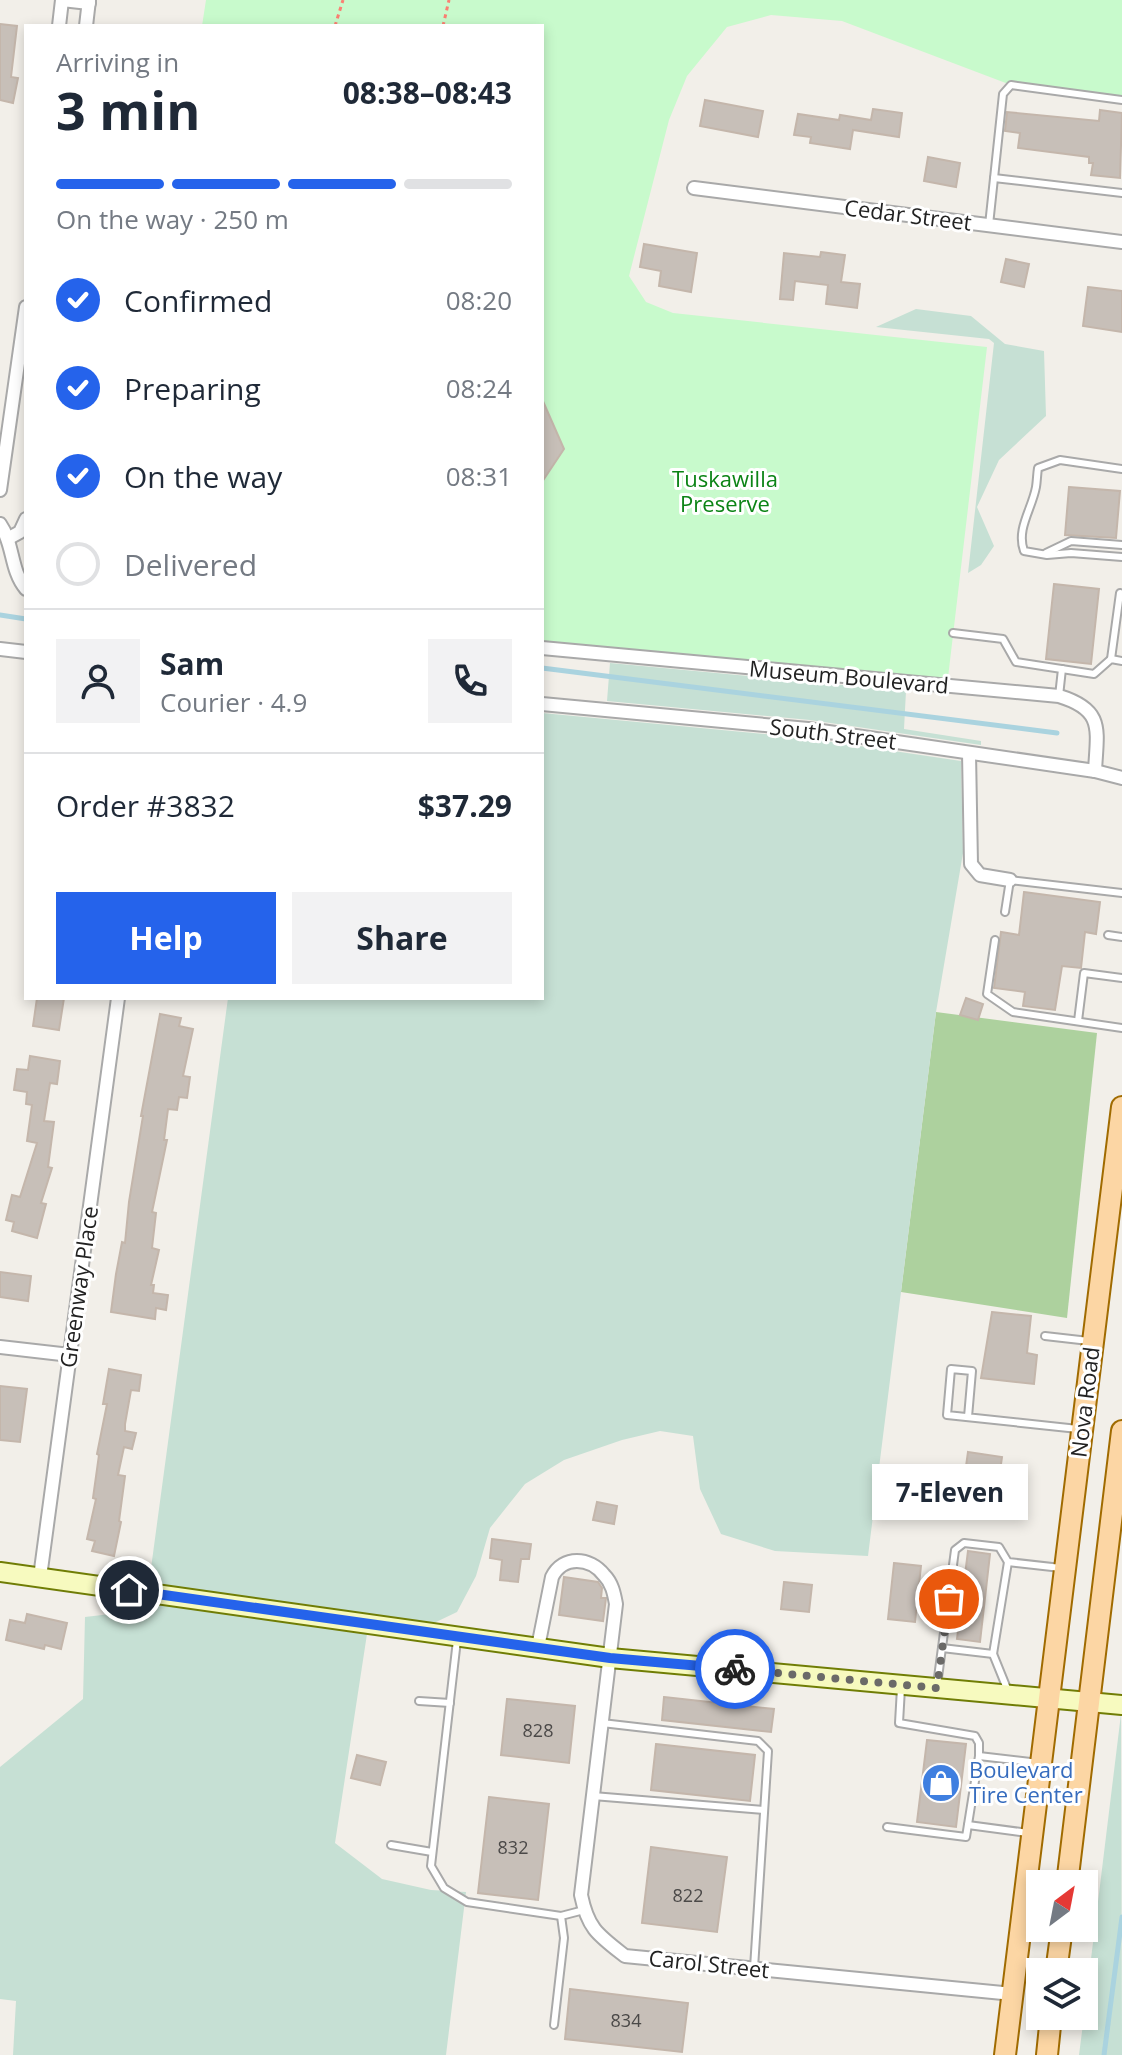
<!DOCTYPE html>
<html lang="en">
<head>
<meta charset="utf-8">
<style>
	:root { --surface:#fff; --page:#f2f2f3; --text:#1f2937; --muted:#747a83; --line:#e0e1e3; --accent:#2563eb }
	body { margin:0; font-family:"Open Sans",sans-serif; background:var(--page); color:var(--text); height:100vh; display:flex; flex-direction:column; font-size:30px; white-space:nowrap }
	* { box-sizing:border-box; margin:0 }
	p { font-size:26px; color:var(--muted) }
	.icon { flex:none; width:44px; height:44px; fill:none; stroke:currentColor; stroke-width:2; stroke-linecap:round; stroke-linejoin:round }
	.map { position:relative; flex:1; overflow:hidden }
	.details { position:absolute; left:24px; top:24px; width:520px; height:976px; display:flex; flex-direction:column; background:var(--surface); border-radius:0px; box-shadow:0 4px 12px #0003 }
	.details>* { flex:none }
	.needle { width:52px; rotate:32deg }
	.fabs { position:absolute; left:1026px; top:1870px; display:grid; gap:16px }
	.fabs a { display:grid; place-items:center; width:72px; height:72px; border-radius:0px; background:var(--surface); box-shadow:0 4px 12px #0003; font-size:40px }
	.pin { position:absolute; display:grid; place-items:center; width:68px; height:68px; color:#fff; margin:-34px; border:4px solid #fff; border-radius:50%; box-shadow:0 2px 8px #0007 }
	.courier { position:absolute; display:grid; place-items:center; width:80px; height:80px; margin:-40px; border:6px solid #2563eb; border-radius:50%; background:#fff; color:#222; box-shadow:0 2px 10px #0007 }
	.bubble { position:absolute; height:56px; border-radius:0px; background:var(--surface); box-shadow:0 4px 12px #0003; font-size:26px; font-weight:700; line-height:56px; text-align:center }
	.summary em { font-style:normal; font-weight:700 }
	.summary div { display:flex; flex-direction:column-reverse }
	.summary { display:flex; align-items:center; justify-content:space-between; height:136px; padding:0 32px }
	h1 { font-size:52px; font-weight:700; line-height:60px }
	.bar { display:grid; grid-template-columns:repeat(4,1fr); gap:12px 8px; align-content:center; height:96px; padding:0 32px }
	.bar i { height:10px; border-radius:6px; background:var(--line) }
	.bar .current { background:var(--accent) }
	.bar p { grid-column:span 4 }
	.line { display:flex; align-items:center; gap:20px; padding:0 32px; border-top:2px solid var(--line) }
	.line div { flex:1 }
	.round { display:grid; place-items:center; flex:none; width:84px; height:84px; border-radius:0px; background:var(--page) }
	ol { padding:0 32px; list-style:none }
	li { display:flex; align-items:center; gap:24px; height:88px }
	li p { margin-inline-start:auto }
	li .icon { padding:8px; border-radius:50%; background:var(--accent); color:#fff; stroke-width:4 }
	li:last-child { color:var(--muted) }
	li i { width:44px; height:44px; border:4px solid var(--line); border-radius:50% }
	.primary-button { display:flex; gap:16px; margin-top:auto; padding:16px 32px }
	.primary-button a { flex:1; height:92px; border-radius:0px; background:var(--accent); color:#fff; font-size:32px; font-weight:700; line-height:92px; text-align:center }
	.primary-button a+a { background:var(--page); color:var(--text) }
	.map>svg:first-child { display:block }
	.forest { fill:#add19e }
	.wetland { fill:#c6e0d4 }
	.park { fill:#c8facc }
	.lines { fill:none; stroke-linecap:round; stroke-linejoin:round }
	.stream { stroke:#aad3df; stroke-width:5 }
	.building { fill:#c7bfb8; stroke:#c4b6ab; stroke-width:2 }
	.lane-casing { stroke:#a9a9a9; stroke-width:10 }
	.street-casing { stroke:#a9a9a9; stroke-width:16 }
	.secondary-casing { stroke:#707d05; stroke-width:22 }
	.primary-casing { stroke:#a06b00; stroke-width:24 }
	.path { stroke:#fa8072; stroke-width:3; stroke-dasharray:4 4; stroke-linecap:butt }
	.lane { stroke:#fff; stroke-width:6 }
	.street { stroke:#fff; stroke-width:12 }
	.secondary { stroke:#f7fabf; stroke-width:18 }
	.primary { stroke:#fcd6a4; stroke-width:20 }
	.done { stroke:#6b6a68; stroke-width:8; stroke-dasharray:0 14.4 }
	.route { stroke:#2563eb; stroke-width:10 }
	.labels { text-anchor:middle; stroke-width:6; stroke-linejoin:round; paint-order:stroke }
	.number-label { font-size:18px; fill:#4b4948 }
	.street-label { font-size:22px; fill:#222; stroke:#fff }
	.park-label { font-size:22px; fill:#0c8416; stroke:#fff }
	.shop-label { font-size:22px; fill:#366cbe; stroke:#fff; text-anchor:start }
</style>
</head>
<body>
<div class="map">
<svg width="1122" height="2055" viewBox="0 0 1122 2055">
	<rect width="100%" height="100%" fill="#f2efe9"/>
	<path class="forest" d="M936,1012L1097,1033L1067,1318L901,1292Z"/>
	<g class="wetland">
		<path d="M916,309L971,316L1005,344L1044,351L1046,416L999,460L977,507L994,546L981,565L968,573L994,343L989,339L876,327Z"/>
		<path d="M610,663L906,691L904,729L981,741V745L810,720L607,701Z"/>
		<path d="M542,713L806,738L961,761L963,853L936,1012L868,1556L775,1551L721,1534L700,1489L693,1436L660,1431L622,1440L564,1460L525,1484L490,1528L476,1576L457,1612L434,1623L149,1583L228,998H542Z"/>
		<path d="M146,1601L370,1633L367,1634L335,1843L382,1879L431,1890L466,1892L446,2055H13L16,2001L0,1999V1767L83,1699L85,1617L145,1610Z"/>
		<path d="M1121,1714L1122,2055H1079L1084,2016Z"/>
	</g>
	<path class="park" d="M206,0H1122V100L1011,85L842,21L771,15L727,27L687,76L669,120L629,276L646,302L673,313L987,347L947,686L542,648V26H202Z"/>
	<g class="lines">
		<g class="stream">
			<path d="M0,615L26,619"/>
			<path d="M542,668L1057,733"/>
			<path d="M1104,2055L1122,1917"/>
		</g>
	</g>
	<g class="building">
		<path d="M0,24L17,26L11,77L18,78L13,103L0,100Z"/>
		<path d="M705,100L763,111L758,137L700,126Z"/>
		<path d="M873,109L902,113L899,137L853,130L850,149L810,143L811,137L794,135L798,114L839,120L840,115L871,120Z"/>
		<path d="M1100,110L1122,113L1120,178L1091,175L1093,163H1089V157L1018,148L1020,133L1005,131L1007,112L1099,121Z"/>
		<path d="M928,157L960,163L956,187L924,181Z"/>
		<path d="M644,244L697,253L691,292L659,286L661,271L640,267Z"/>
		<path d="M821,252L845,255L841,282L860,284L857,308L826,304L828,285L795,281L793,300L780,299L784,253L820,257Z"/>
		<path d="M1006,259L1029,264L1024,287L1001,282Z"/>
		<path d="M1088,287L1122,291V332L1083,326Z"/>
		<path d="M542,399L564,449L542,482Z"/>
		<path d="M1069,487L1120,491L1116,538L1065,535Z"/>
		<path d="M1054,584L1099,589L1091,664L1046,659Z"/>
		<path d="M1024,892L1100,902L1096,934L1085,932L1081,968L1062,966L1055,1010L1023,1006L1025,992L994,988L1001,932L1019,935Z"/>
		<path d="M37,998H64L59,1030L33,1026Z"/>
		<path d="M966,998L983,1004L978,1020L960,1015Z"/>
		<path d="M160,1014L181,1018L179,1026L193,1029L183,1076L190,1077L187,1098L179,1097L177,1110L168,1109L164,1140H167L152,1212L156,1213L152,1248L159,1250L151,1285H154L153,1293L168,1295L166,1310L156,1308L155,1319L111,1312L116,1274L122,1242L125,1243L129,1202L143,1116H141Z"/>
		<path d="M30,1056L60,1061L57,1084L50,1083L44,1121L54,1122L48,1167L52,1168L41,1203L46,1204L37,1238L12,1231L14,1222L6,1220L12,1195L20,1197L37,1143L27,1141L32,1105L26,1104L27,1092L14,1090L17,1069L28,1070Z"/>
		<path d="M0,1272L31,1276L28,1301L0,1297Z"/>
		<path d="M992,1312L1031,1316L1027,1353L1037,1355L1034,1384L981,1378Z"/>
		<path d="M109,1369L141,1375L139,1391L131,1390L125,1424V1431L136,1433L132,1449L124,1447L118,1475L125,1476L119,1521L121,1522L114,1556L92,1551L95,1541L87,1539L96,1499L93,1498L99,1455L97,1454L107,1404H103Z"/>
		<path d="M0,1386L27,1389L20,1442L0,1440Z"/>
		<path d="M968,1452L1002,1457L996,1499L962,1495Z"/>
		<path d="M597,1502L617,1506L614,1524L593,1520Z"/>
		<path d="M492,1539L531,1544L529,1559H521L518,1582L500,1580L502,1560L490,1558Z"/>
		<path d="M968,1551L990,1554L980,1642L957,1639Z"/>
		<path d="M894,1563L921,1566L915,1622L888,1619Z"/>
		<path d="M564,1577L598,1582L602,1588L601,1598H606L603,1621L559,1615Z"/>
		<path d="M784,1582L812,1585L809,1612L781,1609Z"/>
		<path d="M27,1614L67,1623L61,1649L45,1645L44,1649L6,1640L10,1620L25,1623Z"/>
		<path d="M664,1697L774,1709L771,1732L662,1720Z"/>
		<path d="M507,1699L575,1706L569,1763L501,1755Z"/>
		<path d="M927,1740L966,1744L956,1827L917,1822Z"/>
		<path d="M656,1744L755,1755L750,1801L651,1790Z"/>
		<path d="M357,1755L386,1762L380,1785L351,1778Z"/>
		<path d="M489,1797L549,1804L538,1900L478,1893Z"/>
		<path d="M651,1847L727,1857L717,1932L642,1923Z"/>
		<path d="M570,1989L688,2003L682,2052L565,2039Z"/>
	</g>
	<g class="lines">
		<g class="lane-casing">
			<g id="lane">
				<path d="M994,178L1122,193"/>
				<path d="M989,225L1003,94L1011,85L1122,100"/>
				<path d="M1122,469L1060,460L1038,468C1037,474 1037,481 1036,487C1032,509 1016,529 1024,551L1047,555L1071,553L1122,557"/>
				<path d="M1046,553L1071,541L1122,545"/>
				<path d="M953,633L1003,639L1016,662L1094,674L1111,659L1122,661"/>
				<path d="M1111,659L1120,593"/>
				<path d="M1059,696L1062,669"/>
				<path d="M1005,912L1010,880L1122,893"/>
				<path d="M1108,935L1122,937"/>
				<path d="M995,940L987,994L1013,1012L1122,1028"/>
				<path d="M1078,1021L1084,973L1122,978"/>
				<path d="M1045,1336L1089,1341"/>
				<path d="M968,1417L972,1371L951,1369L947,1415L1078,1429"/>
				<path d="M457,1640L431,1866L444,1888L467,1902L561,1916"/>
				<path d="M942,1648L993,1654L1008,1562"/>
				<path d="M993,1654L1008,1691"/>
				<path d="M937,1685L955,1550L964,1543L999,1547L1008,1562L1061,1568"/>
				<path d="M419,1701L450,1703"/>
				<path d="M602,1723L758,1741L768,1751L754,1968"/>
				<path d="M979,1756L1039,1763"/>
				<path d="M593,1796L764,1810"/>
				<path d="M968,1825L1028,1833"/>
				<path d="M887,1827L966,1837L979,1756V1743L975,1736L899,1723L901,1688"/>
				<path d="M391,1845L432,1852"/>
				<path d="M554,2025L564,1938L561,1916L584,1910"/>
			</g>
		</g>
		<g class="street-casing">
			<g id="street">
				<path d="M62,0L89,3"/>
				<path d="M59,26L62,0"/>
				<path d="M86,26L89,0"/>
				<path d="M694,188L1122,242"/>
				<path d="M0,490L26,307"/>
				<path d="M0,524C14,544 10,570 26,589"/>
				<path d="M9,538L20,532L26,519"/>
				<path d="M542,648L1059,696C1105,710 1097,730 1095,771"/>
				<path d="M0,649L26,652"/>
				<path d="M542,704L808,729L1095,771L1122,778"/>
				<path d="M969,753L971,864L980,875L1010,880"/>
				<path d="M0,1347L70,1355"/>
				<path d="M40,1577L118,998"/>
				<path d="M538,1647L552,1577C563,1555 590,1557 604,1575C612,1583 614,1593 616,1604L581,1895C588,1929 598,1935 625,1956L1013,1994"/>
			</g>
		</g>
		<g class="secondary-casing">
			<path id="secondary" d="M0,1572L610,1658L1122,1705"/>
		</g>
		<g class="primary-casing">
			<g id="primary">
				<path d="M1067,1884L1122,1431"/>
				<path d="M1056,1972L1062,1928"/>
				<path d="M1005,2055L1122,1107"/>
				<path d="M1047,2055L1051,2016"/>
			</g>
		</g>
		<g class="path">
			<path d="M335,26L343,0"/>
			<path d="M443,26L449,0"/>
		</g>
		<use href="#lane" class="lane"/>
		<use href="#street" class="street"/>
		<use href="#secondary" class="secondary"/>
		<use href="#primary" class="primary"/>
	</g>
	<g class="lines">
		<path class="done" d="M735,1669L937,1688L949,1599"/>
		<path class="route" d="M129,1590L610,1658L735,1669"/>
	</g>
	<defs>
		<g id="shop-disc" transform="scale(2)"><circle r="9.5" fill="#3f7fe0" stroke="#fff"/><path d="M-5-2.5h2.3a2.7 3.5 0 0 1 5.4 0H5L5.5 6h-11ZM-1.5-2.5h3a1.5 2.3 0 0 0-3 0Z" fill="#fff"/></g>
	</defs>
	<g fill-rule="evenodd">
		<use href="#shop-disc" x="941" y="1783"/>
	</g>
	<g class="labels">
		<g class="number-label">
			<text x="538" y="1737">828</text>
			<text x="513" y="1854">832</text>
			<text x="688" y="1902">822</text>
			<text x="626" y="2027">834</text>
		</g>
		<g class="street-label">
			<text transform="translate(908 215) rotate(7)" y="8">Cedar Street</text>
			<text transform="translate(849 677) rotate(5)" y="8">Museum Boulevard</text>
			<text transform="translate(833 734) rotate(7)" y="8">South Street</text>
			<text transform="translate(79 1287) rotate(-82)" y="8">Greenway Place</text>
			<text transform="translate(1085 1402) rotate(-83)" y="8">Nova Road</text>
			<text transform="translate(709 1964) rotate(6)" y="8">Carol Street</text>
		</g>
		<g class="park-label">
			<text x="725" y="487">Tuskawilla<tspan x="725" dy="25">Preserve</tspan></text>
		</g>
		<g class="shop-label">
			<text x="969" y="1778">Boulevard<tspan x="969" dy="25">Tire Center</tspan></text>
		</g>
	</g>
</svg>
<div class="fabs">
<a><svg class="needle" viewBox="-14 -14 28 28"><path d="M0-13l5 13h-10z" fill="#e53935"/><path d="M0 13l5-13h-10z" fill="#747a83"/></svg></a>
<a><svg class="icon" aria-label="layers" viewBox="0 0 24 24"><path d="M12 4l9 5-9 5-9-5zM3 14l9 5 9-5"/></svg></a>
</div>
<div class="pin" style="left:949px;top:1599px;background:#ea580c"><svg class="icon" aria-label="bag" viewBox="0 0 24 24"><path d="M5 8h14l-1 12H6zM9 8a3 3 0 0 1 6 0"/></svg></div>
<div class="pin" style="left:129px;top:1590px;background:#1f2937"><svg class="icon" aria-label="home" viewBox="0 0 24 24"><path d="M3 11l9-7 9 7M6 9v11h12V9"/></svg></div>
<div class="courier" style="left:735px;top:1669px"><svg class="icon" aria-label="bike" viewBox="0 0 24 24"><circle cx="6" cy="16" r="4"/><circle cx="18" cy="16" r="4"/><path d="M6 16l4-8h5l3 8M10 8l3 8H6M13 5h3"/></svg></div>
<div class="bubble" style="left:872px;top:1464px;width:156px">7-Eleven</div>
<section class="details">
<div class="summary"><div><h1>3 min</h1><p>Arriving in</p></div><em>08:38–08:43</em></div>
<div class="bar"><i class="current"></i><i class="current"></i><i class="current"></i><i></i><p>On the way · 250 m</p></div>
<ol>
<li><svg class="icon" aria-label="check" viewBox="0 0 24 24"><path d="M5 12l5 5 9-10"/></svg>Confirmed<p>08:20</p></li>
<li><svg class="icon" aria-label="check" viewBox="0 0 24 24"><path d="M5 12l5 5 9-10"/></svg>Preparing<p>08:24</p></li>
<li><svg class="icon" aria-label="check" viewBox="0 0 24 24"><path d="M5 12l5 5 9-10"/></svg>On the way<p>08:31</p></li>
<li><i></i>Delivered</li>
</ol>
<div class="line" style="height:144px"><a class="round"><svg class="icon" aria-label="person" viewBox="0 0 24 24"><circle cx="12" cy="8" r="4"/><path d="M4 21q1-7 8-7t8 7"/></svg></a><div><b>Sam</b><p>Courier · 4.9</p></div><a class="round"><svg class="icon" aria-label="phone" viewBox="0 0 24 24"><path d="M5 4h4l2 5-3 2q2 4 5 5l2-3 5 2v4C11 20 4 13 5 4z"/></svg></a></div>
<div class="line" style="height:104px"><div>Order #3832</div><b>$37.29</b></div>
<div class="primary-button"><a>Help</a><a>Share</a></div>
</section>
</div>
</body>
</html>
